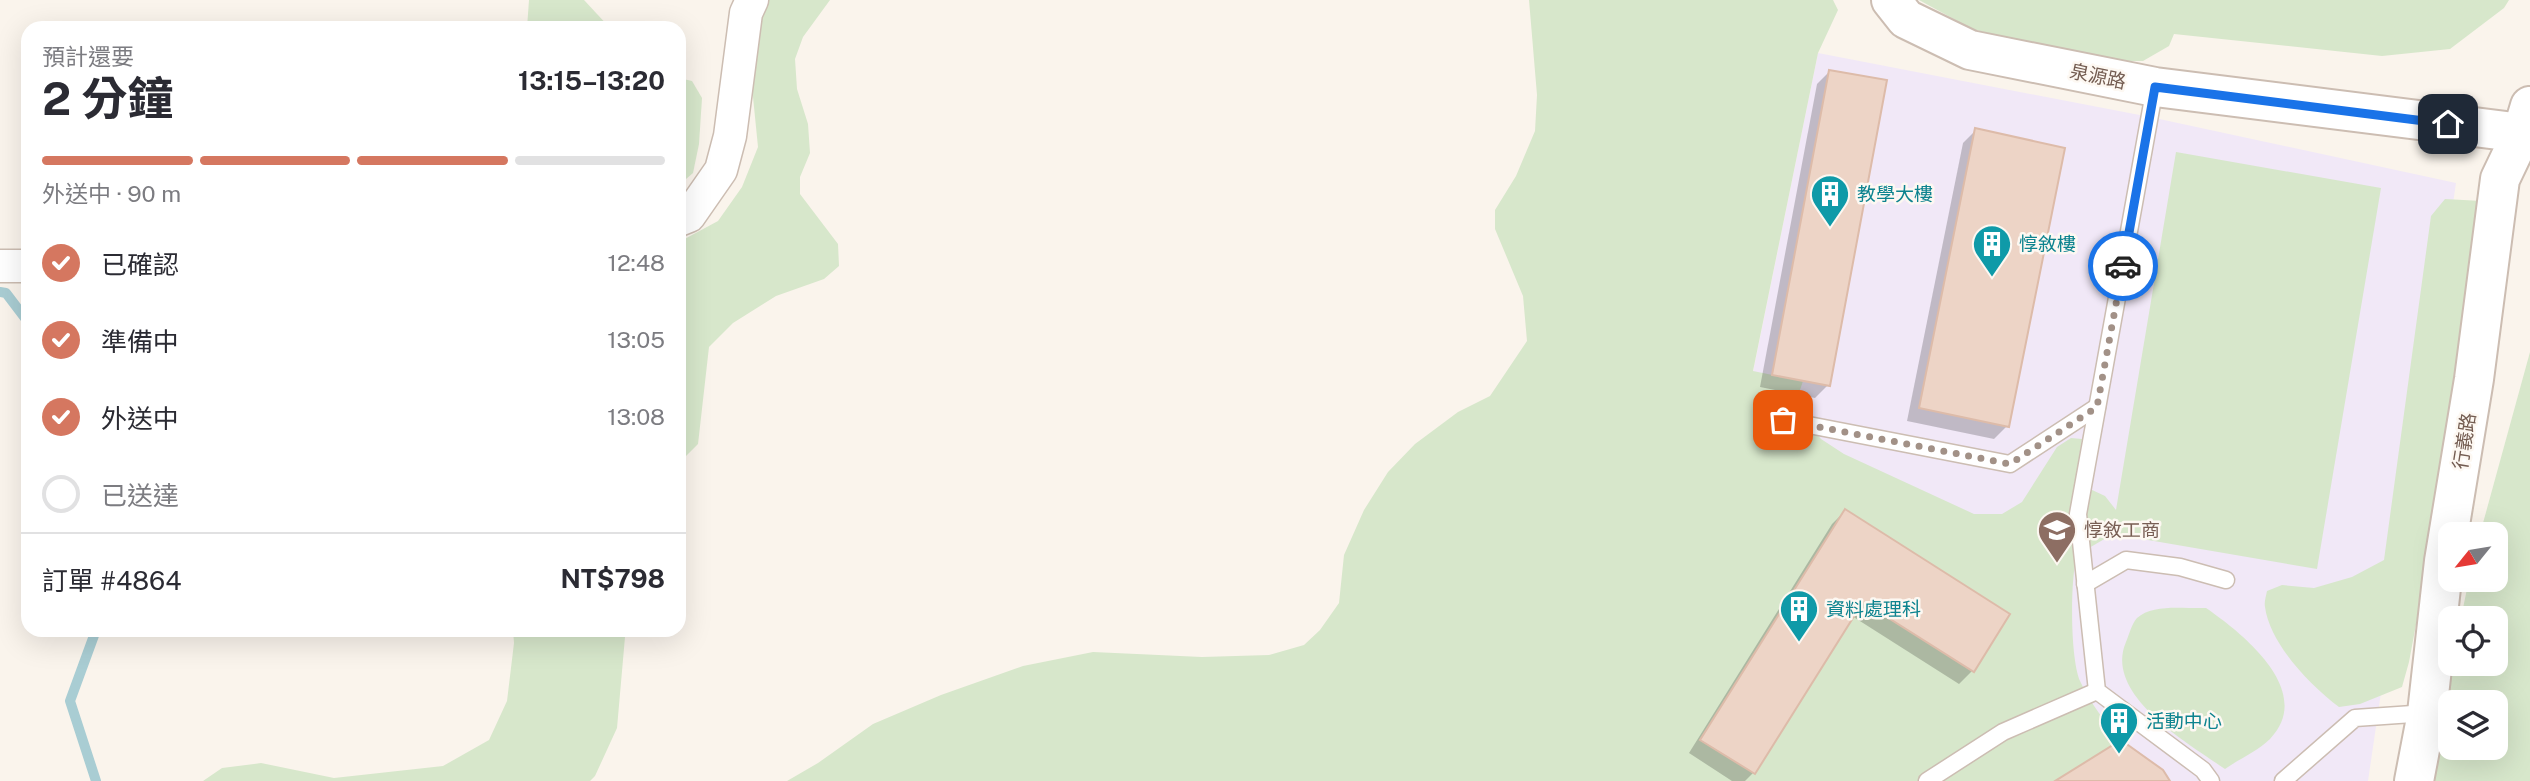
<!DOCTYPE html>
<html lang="zh-TW">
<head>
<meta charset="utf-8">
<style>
	:root { --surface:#fff; --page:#f2f2f3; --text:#2b2b33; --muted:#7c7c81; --line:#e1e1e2; --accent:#d57760 }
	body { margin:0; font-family:"Public Sans","Noto Sans TC",sans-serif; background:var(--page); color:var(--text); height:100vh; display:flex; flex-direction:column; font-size:26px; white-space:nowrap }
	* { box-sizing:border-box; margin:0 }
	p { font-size:23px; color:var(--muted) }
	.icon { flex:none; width:38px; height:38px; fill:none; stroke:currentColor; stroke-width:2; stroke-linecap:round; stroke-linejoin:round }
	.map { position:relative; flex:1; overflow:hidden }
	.side { position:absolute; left:21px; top:21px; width:665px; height:616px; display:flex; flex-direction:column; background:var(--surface); border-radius:21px; box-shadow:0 7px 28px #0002 }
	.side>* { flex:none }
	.needle { width:46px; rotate:240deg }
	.fabs { position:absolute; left:2438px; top:522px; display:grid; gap:14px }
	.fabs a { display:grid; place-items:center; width:70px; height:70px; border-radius:14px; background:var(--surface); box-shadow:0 7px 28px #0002; font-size:35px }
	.pin { position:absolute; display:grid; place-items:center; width:60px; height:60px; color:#fff; margin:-30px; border-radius:14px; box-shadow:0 4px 10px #0006 }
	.courier { position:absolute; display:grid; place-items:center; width:70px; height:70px; margin:-35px; border:5px solid #1a73e8; border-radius:50%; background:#fff; color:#222; box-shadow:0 2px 9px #0007 }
	.headline em { font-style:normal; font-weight:700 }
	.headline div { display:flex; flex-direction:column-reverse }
	.headline { display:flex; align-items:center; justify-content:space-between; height:119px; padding:0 21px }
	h1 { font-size:46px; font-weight:700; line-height:52px }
	.bar { display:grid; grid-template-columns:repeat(4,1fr); gap:10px 7px; align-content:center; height:84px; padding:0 21px }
	.bar i { height:9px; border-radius:5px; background:var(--line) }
	.bar .current { background:var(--accent) }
	.bar p { grid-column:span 4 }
	.line { display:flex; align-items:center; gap:18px; padding:0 21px; border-top:2px solid var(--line) }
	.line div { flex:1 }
	ol { padding:0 21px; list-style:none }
	li { display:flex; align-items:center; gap:21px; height:77px }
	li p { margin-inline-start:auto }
	li .icon { padding:7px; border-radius:50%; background:var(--accent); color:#fff; stroke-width:4 }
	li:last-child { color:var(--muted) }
	li i { width:38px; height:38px; border:4px solid var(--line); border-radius:50% }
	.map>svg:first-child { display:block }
	.education { fill:#f1e8f7 }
	.green { fill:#d7e7cb; fill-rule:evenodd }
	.shadow { fill:#0003 }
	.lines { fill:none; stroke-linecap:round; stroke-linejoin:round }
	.stream { stroke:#a9cdd3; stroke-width:10 }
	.building { fill:#edd4c6; stroke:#ddbba9; stroke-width:2 }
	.service-casing { stroke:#ccbdb2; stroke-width:19 }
	.minor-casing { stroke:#ccbdb2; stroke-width:35 }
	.tertiary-casing { stroke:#ccbdb2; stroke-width:42 }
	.service { stroke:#fff; stroke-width:16 }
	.minor { stroke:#fff; stroke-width:32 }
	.tertiary { stroke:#fff; stroke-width:38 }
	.done { stroke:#a29187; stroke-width:7; stroke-dasharray:0 12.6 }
	.route { stroke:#1a73e8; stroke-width:9 }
	.labels { text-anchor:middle; stroke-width:5; stroke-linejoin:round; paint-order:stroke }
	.street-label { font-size:19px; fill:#735c51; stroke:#fdf8f2 }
	.culture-label { font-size:19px; fill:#0d838f; stroke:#fdf8f2; text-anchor:start }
	.education-label { font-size:19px; fill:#785e54; stroke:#fdf8f2; text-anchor:start }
</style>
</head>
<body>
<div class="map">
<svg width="2530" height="781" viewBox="0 0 2530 781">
	<rect width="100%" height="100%" fill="#faf4ec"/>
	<path class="education" d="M1818,53L2150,117L2456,183L2368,781H1690L1753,372Z"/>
	<g class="green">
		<path d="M529,0H584L610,28H527Z"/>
		<path d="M769,0H830L803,37L795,59L797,89L808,124L810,153L800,177V194L838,244L839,266L824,279L776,296L733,323L709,347L698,444L686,456L679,457V242L718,221L742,187L758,147L751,77L759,21Z"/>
		<path d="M1529,0H1833L1838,10L1818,53L1753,371L1803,381L1794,408L1821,439L1844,454L1974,514H2002L2022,502L2057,447L2071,438L2082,439L2076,476L2090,489L2105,496L2116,510L2176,152L2381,188L2317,569L2113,534L2077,555C2070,579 2070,658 2080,681C2090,703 2105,722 2121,740L2055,781H787L818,763L873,724L941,695L1023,666L1093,652L1202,657L1269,655L1304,645L1320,630L1339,603L1344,555L1364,510L1388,472L1415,444L1458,412L1490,396L1527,341L1523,296L1495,229V210L1516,176L1535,131L1537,95Z"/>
		<path d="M1919,0H2509L2504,8L2450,49L2382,56L2174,34L2169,46L2143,61H2100L1972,29Z"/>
		<path d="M679,78L692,81L702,98L699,144L693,173L679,185Z"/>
		<path d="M2445,199L2482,201L2492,218L2409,662L2402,687L2360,704L2339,707C2310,685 2270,644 2265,607C2264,602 2266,596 2267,591L2282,585L2314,588L2352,577L2384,560L2431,216Z"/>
		<path d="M2530,352V781H2428L2452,663H2496V618H2461L2469,579H2496V534H2480ZM2450,702H2496V747H2450Z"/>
		<path d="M2206,608C2242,633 2316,691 2270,739C2258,751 2239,759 2225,769C2189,744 2103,695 2126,642C2129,635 2132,623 2137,618C2153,603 2186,609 2206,608Z"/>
		<path d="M513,630H622L625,637L617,728L595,776L590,781H203L222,768L261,763L334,778L443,766L489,740L507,701L514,643Z"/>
	</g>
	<g class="shadow">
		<path d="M1830,71L1828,385L1815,398L1760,387L1817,84Z"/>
		<path d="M1976,130L2007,426L1994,439L1907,421L1963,143Z"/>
		<path d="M1845,511L1972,671L1959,684L1852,616L1753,773L1745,781H1732L1689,753L1832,524Z"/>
	</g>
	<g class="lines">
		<g class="stream">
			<path d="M0,292L6,293L28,322"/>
			<path d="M96,630L70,701L96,781"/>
		</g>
	</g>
	<g class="building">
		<path d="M1829,70L1887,80L1830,386L1772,375Z"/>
		<path d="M1975,128L2065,148L2009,427L1919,408Z"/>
		<path d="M1845,509L2010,614L1974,672L1863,602L1755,774L1700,740Z"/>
		<path d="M2121,740L2163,770L2170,781H2055Z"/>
	</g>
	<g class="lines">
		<g class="service-casing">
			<g id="service">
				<path d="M2155,87L2078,514L2097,691L2203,770L2211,781"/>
				<path d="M1783,420L2010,464L2097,407"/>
				<path d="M2085,584L2126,560L2180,567L2226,580"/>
				<path d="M1927,781L2003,732L2097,691"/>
				<path d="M2283,781L2355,718L2427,713"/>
			</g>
		</g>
		<g class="minor-casing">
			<g id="minor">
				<path d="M679,220L689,216L721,170L730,136L746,13L752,0"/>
				<path d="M0,266H28"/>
			</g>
		</g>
		<g class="tertiary-casing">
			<g id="tertiary">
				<path d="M1891,0L1906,19L1970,50L2155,87L2522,133"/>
				<path d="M2414,781L2427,713L2444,561L2474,379L2500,179L2522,133L2530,106"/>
			</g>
		</g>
		<use href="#service" class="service"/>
		<use href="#minor" class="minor"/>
		<use href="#tertiary" class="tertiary"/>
	</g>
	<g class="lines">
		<path class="done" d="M1783,420L2010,464L2097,407L2123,266"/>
		<path class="route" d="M2123,266L2155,87L2448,124"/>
	</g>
	<defs>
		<g id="building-pin" transform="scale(2.0125)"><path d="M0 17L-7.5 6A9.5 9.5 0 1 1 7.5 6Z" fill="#0f9aa8" stroke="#fdf8f2"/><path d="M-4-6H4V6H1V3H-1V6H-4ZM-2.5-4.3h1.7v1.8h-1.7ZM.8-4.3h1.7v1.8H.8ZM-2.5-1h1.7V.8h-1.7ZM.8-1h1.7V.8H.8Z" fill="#fff"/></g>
		<g id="school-pin" transform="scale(2.0125)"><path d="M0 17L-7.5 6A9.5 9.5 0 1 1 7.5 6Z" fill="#8d6e63" stroke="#fdf8f2"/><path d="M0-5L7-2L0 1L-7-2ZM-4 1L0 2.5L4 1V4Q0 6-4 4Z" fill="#fff"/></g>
	</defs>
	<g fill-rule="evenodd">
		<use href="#building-pin" x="1830" y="194"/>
		<use href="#building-pin" x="1992" y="244"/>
		<use href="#school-pin" x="2057" y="530"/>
		<use href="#building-pin" x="1799" y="609"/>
		<use href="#building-pin" x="2119" y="721"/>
	</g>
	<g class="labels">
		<g class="street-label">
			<text transform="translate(2098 76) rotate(12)" y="7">泉源路</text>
			<text transform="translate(2464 441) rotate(-81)" y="7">行義路</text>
		</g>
		<g class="culture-label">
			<text x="1857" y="201">教學大樓</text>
			<text x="2019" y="251">惇敘樓</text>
			<text x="1826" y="616">資料處理科</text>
			<text x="2146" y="728">活動中心</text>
		</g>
		<g class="education-label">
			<text x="2084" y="537">惇敘工商</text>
		</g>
	</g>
</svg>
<div class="fabs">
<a><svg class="needle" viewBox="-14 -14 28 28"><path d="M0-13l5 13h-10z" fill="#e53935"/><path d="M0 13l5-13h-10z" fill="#7c7c81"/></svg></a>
<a><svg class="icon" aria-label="locate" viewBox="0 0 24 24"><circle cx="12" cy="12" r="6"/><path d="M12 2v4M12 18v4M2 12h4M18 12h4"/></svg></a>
<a><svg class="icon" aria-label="layers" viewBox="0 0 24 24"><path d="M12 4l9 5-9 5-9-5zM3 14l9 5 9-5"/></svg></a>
</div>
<div class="pin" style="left:1783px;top:420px;background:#ea580c"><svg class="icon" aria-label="bag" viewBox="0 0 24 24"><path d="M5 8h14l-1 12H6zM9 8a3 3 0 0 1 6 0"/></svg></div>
<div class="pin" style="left:2448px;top:124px;background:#1f2937"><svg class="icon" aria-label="home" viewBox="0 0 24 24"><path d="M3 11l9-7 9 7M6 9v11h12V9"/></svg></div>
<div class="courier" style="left:2123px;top:266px"><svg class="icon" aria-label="car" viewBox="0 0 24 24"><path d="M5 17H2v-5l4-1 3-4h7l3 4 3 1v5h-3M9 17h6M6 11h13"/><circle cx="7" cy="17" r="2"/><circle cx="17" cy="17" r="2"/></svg></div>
<section class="side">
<div class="headline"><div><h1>2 分鐘</h1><p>預計還要</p></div><em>13:15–13:20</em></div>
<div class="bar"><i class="current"></i><i class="current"></i><i class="current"></i><i></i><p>外送中 · 90 m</p></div>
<ol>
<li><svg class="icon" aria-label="check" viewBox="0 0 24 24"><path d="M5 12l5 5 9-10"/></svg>已確認<p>12:48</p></li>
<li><svg class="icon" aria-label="check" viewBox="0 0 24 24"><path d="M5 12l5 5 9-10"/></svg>準備中<p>13:05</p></li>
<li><svg class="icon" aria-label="check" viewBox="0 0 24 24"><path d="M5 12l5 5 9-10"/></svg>外送中<p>13:08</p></li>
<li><i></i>已送達</li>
</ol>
<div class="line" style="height:91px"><div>訂單 #4864</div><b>NT$798</b></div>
</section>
</div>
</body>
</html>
